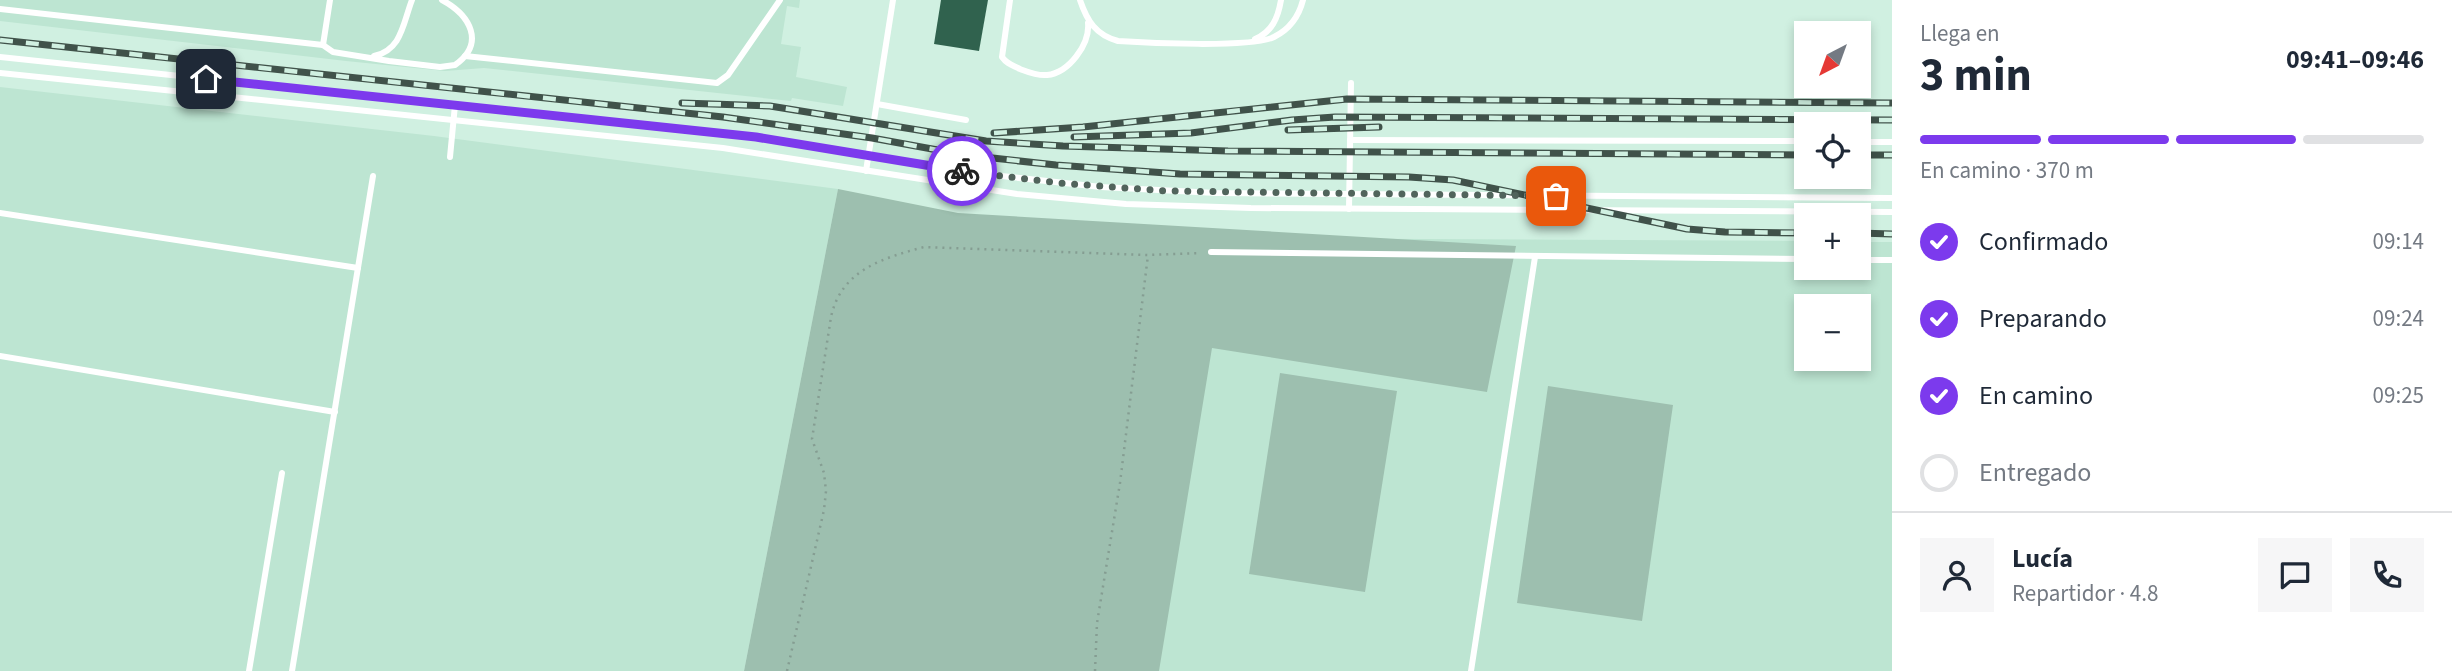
<!DOCTYPE html>
<html lang="es">
<head>
<meta charset="utf-8">
<style>
	:root { --surface:#fff; --page:#f6f6f7; --text:#1f2937; --muted:#747a83; --line:#e0e1e3; --accent:#7c3aed }
	body { margin:0; font-family:"Source Sans 3",sans-serif; background:var(--page); color:var(--text); height:100vh; display:flex; flex-direction:column; font-size:26px; white-space:nowrap }
	* { box-sizing:border-box; margin:0 }
	p { font-size:23px; color:var(--muted) }
	.icon { flex:none; width:38px; height:38px; fill:none; stroke:currentColor; stroke-width:2; stroke-linecap:round; stroke-linejoin:round }
	.map { position:relative; flex:1; overflow:hidden }
	.drawer { display:flex; flex-direction:column; background:var(--surface); width:560px }
	.drawer>* { flex:none }
	.needle { width:46px; rotate:221deg }
	.tools { position:absolute; left:1794px; top:21px; display:grid; gap:14px }
	.tools a { display:grid; place-items:center; width:77px; height:77px; border-radius:0px; background:var(--surface); box-shadow:0 4px 10px #0003; font-size:35px }
	.pin { position:absolute; display:grid; place-items:center; width:60px; height:60px; color:#fff; margin:-30px; border-radius:14px; box-shadow:0 4px 10px #0006 }
	.courier { position:absolute; display:grid; place-items:center; width:70px; height:70px; margin:-35px; border:5px solid #7c3aed; border-radius:50%; background:#fff; color:#222; box-shadow:0 2px 9px #0007 }
	.overview em { font-style:normal; font-weight:700 }
	.overview div { display:flex; flex-direction:column-reverse }
	.overview { display:flex; align-items:center; justify-content:space-between; height:119px; padding:0 28px }
	h1 { font-size:46px; font-weight:700; line-height:52px }
	.bar { display:grid; grid-template-columns:repeat(4,1fr); gap:10px 7px; align-content:center; height:84px; padding:0 28px }
	.bar i { height:9px; border-radius:5px; background:var(--line) }
	.bar .selected { background:var(--accent) }
	.bar p { grid-column:span 4 }
	.line { display:flex; align-items:center; gap:18px; padding:0 28px; border-top:2px solid var(--line) }
	.line div { flex:1 }
	.round { display:grid; place-items:center; flex:none; width:74px; height:74px; border-radius:0px; background:var(--page) }
	ol { padding:0 28px; list-style:none }
	li { display:flex; align-items:center; gap:21px; height:77px }
	li p { margin-inline-start:auto }
	li .icon { padding:7px; border-radius:50%; background:var(--accent); color:#fff; stroke-width:4 }
	li:last-child { color:var(--muted) }
	li i { width:38px; height:38px; border:4px solid var(--line); border-radius:50% }
	main { display:flex; flex:1; min-height:0 }
	.map>svg:first-child { display:block }
	.built { fill:#bde5d2; fill-rule:evenodd }
	.green { fill:#9dbfaf }
	.building { fill:#30624e }
	.lines { fill:none; stroke-linecap:round; stroke-linejoin:round }
	.path { stroke:#859d92; stroke-width:2.5; stroke-dasharray:2 5; stroke-linecap:butt }
	.lane { stroke:#fff; stroke-width:6 }
	.rail-casing { stroke:#40524a; stroke-width:7 }
	.rail { stroke:#d0f0e1; stroke-width:4.5; stroke-dasharray:13; stroke-linecap:butt }
	.done { stroke:#51645c; stroke-width:7; stroke-dasharray:0 12.6 }
	.route { stroke:#7c3aed; stroke-width:9 }
</style>
</head>
<body>
<main>
<div class="map">
<svg width="1892" height="671" viewBox="0 0 1892 671">
	<rect width="100%" height="100%" fill="#d0f0e1"/>
	<g class="built">
		<path d="M0,0H800L799,8L787,6L781,44L801,47L796,77L847,87L843,106L792,98L791,101L484,68L445,71L346,61L0,21Z"/>
		<path d="M0,87L434,136L838,189L744,671H0Z"/>
		<path d="M835,236L1806,241V268H1858L1859,242H1892V671H756ZM1806,306H1858V359H1806Z"/>
	</g>
	<g class="green">
		<path d="M838,189L958,213L1516,246L1487,392L1212,348L1159,671H744Z"/>
		<path d="M1280,373L1397,391L1365,592L1249,574Z"/>
		<path d="M1548,386L1673,405L1642,621L1517,603Z"/>
	</g>
	<path class="building" d="M941,0H988L979,51L934,44Z"/>
	<g class="lines">
		<g class="path">
			<path d="M787,671L824,510L826,491L824,473L812,439L831,317C841,270 883,258 924,247L1148,255L1201,253"/>
			<path d="M1095,671L1097,623L1120,483L1148,255"/>
		</g>
		<g class="lane">
			<path d="M1010,0L1002,57C1007,64 1012,65 1020,69C1028,72 1037,76 1047,75C1069,73 1090,44 1088,23"/>
			<path d="M1080,0C1087,21 1096,35 1118,41C1147,43 1252,48 1274,37C1290,29 1299,16 1303,0"/>
			<path d="M0,9L323,45L330,0"/>
			<path d="M1255,39C1272,32 1278,18 1281,0"/>
			<path d="M323,45L333,52L389,61L440,67L455,65C486,43 470,15 442,0"/>
			<path d="M374,56C402,50 403,23 412,0"/>
			<path d="M465,56L717,83L728,75L780,0"/>
			<path d="M0,57L756,137L974,173L1101,187L1216,193L1892,198"/>
			<path d="M0,73L723,148L1017,194L1126,204L1251,208L1892,212"/>
			<path d="M877,104L966,120"/>
			<path d="M1350,140L1806,141"/>
			<path d="M1858,142H1892"/>
			<path d="M450,157L455,105"/>
			<path d="M866,171L893,0"/>
			<path d="M1349,209L1351,83"/>
			<path d="M0,213L358,268"/>
			<path d="M1211,252L1806,259"/>
			<path d="M1858,260H1892"/>
			<path d="M0,356L335,412"/>
			<path d="M249,671L282,473"/>
			<path d="M292,671L373,176"/>
			<path d="M1471,671L1535,257"/>
		</g>
		<g class="rail-casing">
			<g id="rail">
				<path d="M0,40L723,117L872,138L965,155L1056,165L1180,174L1409,177L1453,180L1687,229L1725,232L1806,233"/>
				<path d="M682,103L770,106L986,141L1063,146L1228,151L1806,155"/>
				<path d="M1288,130L1379,127"/>
				<path d="M994,133L1083,127L1347,99L1892,103"/>
				<path d="M1074,137L1191,133L1292,120L1335,117L1892,120"/>
				<path d="M1858,155H1892"/>
				<path d="M1858,233L1892,234"/>
			</g>
		</g>
		<use href="#rail" class="rail"/>
	</g>
	<g class="lines">
		<path class="done" d="M962,171L1059,183L1167,191L1556,196"/>
		<path class="route" d="M206,79L756,137L962,171"/>
	</g>
</svg>
<div class="tools">
<a><svg class="needle" viewBox="-14 -14 28 28"><path d="M0-13l5 13h-10z" fill="#e53935"/><path d="M0 13l5-13h-10z" fill="#747a83"/></svg></a>
<a><svg class="icon" aria-label="locate" viewBox="0 0 24 24"><circle cx="12" cy="12" r="6"/><path d="M12 2v4M12 18v4M2 12h4M18 12h4"/></svg></a>
<a>+</a>
<a>−</a>
</div>
<div class="pin" style="left:1556px;top:196px;background:#ea580c"><svg class="icon" aria-label="bag" viewBox="0 0 24 24"><path d="M5 8h14l-1 12H6zM9 8a3 3 0 0 1 6 0"/></svg></div>
<div class="pin" style="left:206px;top:79px;background:#1f2937"><svg class="icon" aria-label="home" viewBox="0 0 24 24"><path d="M3 11l9-7 9 7M6 9v11h12V9"/></svg></div>
<div class="courier" style="left:962px;top:171px"><svg class="icon" aria-label="bike" viewBox="0 0 24 24"><circle cx="6" cy="16" r="4"/><circle cx="18" cy="16" r="4"/><path d="M6 16l4-8h5l3 8M10 8l3 8H6M13 5h3"/></svg></div>
</div>
<section class="drawer">
<div class="overview"><div><h1>3 min</h1><p>Llega en</p></div><em>09:41–09:46</em></div>
<div class="bar"><i class="selected"></i><i class="selected"></i><i class="selected"></i><i></i><p>En camino · 370 m</p></div>
<ol>
<li><svg class="icon" aria-label="check" viewBox="0 0 24 24"><path d="M5 12l5 5 9-10"/></svg>Confirmado<p>09:14</p></li>
<li><svg class="icon" aria-label="check" viewBox="0 0 24 24"><path d="M5 12l5 5 9-10"/></svg>Preparando<p>09:24</p></li>
<li><svg class="icon" aria-label="check" viewBox="0 0 24 24"><path d="M5 12l5 5 9-10"/></svg>En camino<p>09:25</p></li>
<li><i></i>Entregado</li>
</ol>
<div class="line" style="height:126px"><a class="round"><svg class="icon" aria-label="person" viewBox="0 0 24 24"><circle cx="12" cy="8" r="4"/><path d="M4 21q1-7 8-7t8 7"/></svg></a><div><b>Lucía</b><p>Repartidor · 4.8</p></div><a class="round"><svg class="icon" aria-label="chat" viewBox="0 0 24 24"><path d="M4 5h16v11H9l-5 4z"/></svg></a><a class="round"><svg class="icon" aria-label="phone" viewBox="0 0 24 24"><path d="M5 4h4l2 5-3 2q2 4 5 5l2-3 5 2v4C11 20 4 13 5 4z"/></svg></a></div>
</section>
</main>
</body>
</html>
